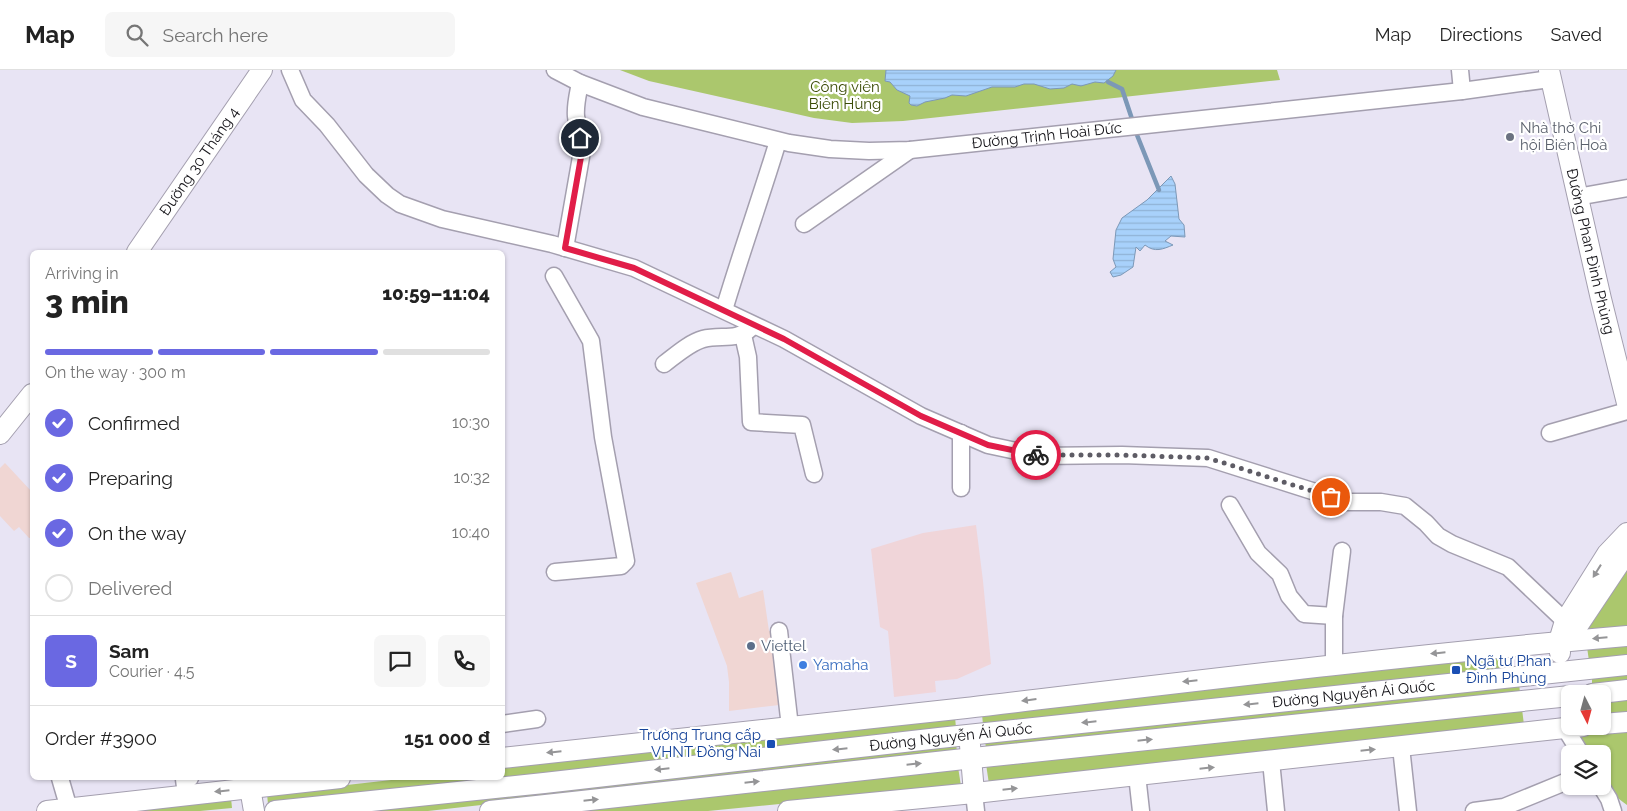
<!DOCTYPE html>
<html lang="en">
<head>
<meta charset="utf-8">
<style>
	:root { --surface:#fff; --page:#f6f6f6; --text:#222; --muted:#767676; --line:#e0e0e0; --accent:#6a68e2 }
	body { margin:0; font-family:Raleway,sans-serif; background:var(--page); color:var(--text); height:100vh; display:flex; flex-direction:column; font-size:19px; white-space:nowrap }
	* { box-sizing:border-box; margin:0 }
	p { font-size:16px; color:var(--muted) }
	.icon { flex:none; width:28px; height:28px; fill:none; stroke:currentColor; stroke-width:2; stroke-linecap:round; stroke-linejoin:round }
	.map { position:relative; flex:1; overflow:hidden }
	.panel { position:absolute; left:30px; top:180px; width:475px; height:530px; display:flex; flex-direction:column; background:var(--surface); border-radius:8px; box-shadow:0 1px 4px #0004 }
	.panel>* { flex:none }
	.needle { width:32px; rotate:174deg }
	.buttons { position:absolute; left:1561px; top:615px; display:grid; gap:10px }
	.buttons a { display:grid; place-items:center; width:50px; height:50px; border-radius:8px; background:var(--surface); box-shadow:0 1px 4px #0004; font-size:25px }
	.pin { position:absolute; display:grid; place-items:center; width:42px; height:42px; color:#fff; margin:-21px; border:2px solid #fff; border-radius:50%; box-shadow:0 1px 5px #0007 }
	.courier { position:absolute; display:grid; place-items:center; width:50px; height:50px; margin:-25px; border:4px solid #e11d48; border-radius:50%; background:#fff; color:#222; box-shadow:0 1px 6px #0007 }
	.headline em { font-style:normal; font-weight:800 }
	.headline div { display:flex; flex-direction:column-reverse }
	.headline { display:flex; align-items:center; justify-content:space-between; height:85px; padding:0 15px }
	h1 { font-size:32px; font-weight:800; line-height:38px }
	.bar { display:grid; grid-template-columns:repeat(4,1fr); gap:8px 5px; align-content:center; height:60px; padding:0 15px }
	.bar i { height:6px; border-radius:4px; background:var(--line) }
	.bar .current { background:var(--accent) }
	.bar p { grid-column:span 4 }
	.line { display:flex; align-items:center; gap:12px; padding:0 15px; border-top:1px solid var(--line) }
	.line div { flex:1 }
	.round { display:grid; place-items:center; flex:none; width:52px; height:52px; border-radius:8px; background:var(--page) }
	ol { padding:0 15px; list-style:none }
	li { display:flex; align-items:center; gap:15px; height:55px }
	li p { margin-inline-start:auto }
	li .icon { padding:5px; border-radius:50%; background:var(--accent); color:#fff; stroke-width:4 }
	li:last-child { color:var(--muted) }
	li i { width:28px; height:28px; border:2px solid var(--line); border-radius:50% }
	header { display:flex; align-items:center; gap:30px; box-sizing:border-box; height:70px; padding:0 25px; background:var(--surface); border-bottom:1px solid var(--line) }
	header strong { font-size:24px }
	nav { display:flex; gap:28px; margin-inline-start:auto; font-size:18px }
	.search { width:350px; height:45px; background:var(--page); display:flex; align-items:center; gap:12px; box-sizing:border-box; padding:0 18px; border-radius:8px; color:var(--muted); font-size:19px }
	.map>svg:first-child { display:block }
	.commercial { fill:#f0d6d3 }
	.education { fill:#f0d5d9 }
	.green { fill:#abc76d }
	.water { fill:url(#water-rules); stroke:#7c98b7 }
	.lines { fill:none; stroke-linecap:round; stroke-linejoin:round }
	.stream { stroke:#7c98b7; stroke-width:4.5 }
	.minor-casing { stroke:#a49faf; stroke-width:19 }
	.major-casing { stroke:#a49faf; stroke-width:22 }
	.minor { stroke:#fff; stroke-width:16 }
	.major { stroke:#fff; stroke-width:20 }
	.oneway { fill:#959597 }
	.done { stroke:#5e5c65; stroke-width:5; stroke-dasharray:0 9 }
	.route { stroke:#e11d48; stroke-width:6 }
	.worship-dot { fill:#6b7280; stroke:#fff; stroke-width:2 }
	.service-dot { fill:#5c6f8a; stroke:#fff; stroke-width:2 }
	.shop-dot { fill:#3f7fe0; stroke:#fff; stroke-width:2 }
	.transit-dot { fill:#1a4fb4; stroke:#fff; stroke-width:2 }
	.labels { text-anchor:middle; stroke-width:4.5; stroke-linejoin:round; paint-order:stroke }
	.park-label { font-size:15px; fill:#3a4b06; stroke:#fff }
	.worship-label { font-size:15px; fill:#5b616d; stroke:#fff; text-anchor:start }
	.street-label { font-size:15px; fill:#141318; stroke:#fff }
	.service-label { font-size:15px; fill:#4e5e75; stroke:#fff; text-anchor:start }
	.transit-label { font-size:15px; fill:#164399; stroke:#fff; text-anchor:start }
	.shop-label { font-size:15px; fill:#366cbe; stroke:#fff; text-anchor:start }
</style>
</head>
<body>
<header>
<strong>Map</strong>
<div class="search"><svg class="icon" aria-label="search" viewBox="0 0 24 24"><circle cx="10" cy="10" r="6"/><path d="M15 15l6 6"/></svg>Search here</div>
<nav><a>Map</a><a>Directions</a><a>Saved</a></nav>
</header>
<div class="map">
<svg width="1627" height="741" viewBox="0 0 1627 741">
	<defs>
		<pattern id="water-rules" width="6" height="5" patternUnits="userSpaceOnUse" patternTransform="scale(1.25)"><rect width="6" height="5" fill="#a8d1fb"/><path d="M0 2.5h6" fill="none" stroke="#90b3d6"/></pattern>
	</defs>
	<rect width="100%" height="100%" fill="#e8e4f4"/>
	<g class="commercial">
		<path d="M5,393L32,422V468H29L19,457L14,461L0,446V398Z"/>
		<path d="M731,502L739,528L763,520L769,561L781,560L788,634L729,641V612L727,596L696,513Z"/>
	</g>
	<path class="education" d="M976,455L983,511L991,594L957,609L935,611L936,622L894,627L888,561L880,557L871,479L923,463Z"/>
	<g class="green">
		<path d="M620,0H1277L1280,10L903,51L852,53L814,48L649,11Z"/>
		<path d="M1627,498V557L1584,561Z"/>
		<path d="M1627,574V587L1589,591L1587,577Z"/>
		<path d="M1499,585L1501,600L983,655L982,644Z"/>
		<path d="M1627,602V612L1592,616V606Z"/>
		<path d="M1519,613L1520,623L986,678L985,671Z"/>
		<path d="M1627,627V644L1603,646L1602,630Z"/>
		<path d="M1522,639L1524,655L989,714L986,694Z"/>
		<path d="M955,647L956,658L543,705L268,734L267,724L409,708H502L503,697Z"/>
		<path d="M1627,660V735C1604,718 1603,711 1602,684H1589L1578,665Z"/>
		<path d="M956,674L957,682L428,741H351Z"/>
		<path d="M958,697L961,716L708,741H564Z"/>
		<path d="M231,728L232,738L200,741H119Z"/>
	</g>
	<g class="water">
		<path d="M886,0H1116L1113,6L1104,13L1095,12L1081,16L1072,14L1064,18L1050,19L1034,14H1024L1015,17H992L966,26L952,25L945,28L925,32L917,36L911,35L909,33L910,26L897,20L890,12L885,11Z"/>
		<path d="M1171,106L1175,114L1179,149L1184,155L1185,167L1171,166L1165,171L1173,175C1163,179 1155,183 1145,175L1140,181L1136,177L1133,197L1121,205L1113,207L1110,202L1116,197L1113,189L1116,160L1122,148L1147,130Z"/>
	</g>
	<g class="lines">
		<g class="stream">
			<path d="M1108,12L1122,19L1133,52"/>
			<path d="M1135,60L1159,120"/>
		</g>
		<g class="minor-casing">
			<g id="minor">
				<path d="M290,0L303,30L327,55L366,105L387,125L400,134L442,149L552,174L634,198L784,269L921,346L988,375L1040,386L1122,385L1208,388L1347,432H1381L1405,436L1426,453L1438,466L1452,474L1508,497L1565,551"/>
				<path id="s1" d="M555,0L580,13L643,37L789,73L830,79L869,81L910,80L1146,55L1462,21L1550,9"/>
				<path d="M1460,0L1462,21"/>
				<path d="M1577,127L1627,118"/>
				<path d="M804,154L910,80"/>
				<path d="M565,178L581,87C582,73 578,60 576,46C575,35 578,24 580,13"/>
				<path d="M554,206L591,271L603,367L626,491L621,496L555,502"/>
				<path d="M724,240C741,183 761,127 778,71"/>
				<path d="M743,265L748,287L751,352L802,355L814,404"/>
				<path d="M664,294C676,285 689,273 703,269C721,264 736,272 751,258"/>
				<path d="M961,363V418"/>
				<path d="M1550,363L1627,341"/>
				<path d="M1230,435L1258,483L1280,504L1289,526L1304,544L1334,546"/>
				<path d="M779,561L790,657"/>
				<path d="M1334,595V546L1342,481"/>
				<path d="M502,654L537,649"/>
				<path d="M1565,658L1581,684"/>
				<path d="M1401,677L1408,741"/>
				<path d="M1271,691L1276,741"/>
				<path d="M1137,705L1141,741"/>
				<path d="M60,708L69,739"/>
				<path d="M1601,716L1609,729L1613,741"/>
				<path d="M974,723L976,741"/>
				<path d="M186,725L184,709L190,708"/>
				<path d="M1474,741L1504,737L1570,710"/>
			</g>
		</g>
		<g class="major-casing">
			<g id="major">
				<path id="s2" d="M1549,0L1601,229L1627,333"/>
				<path id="s3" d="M137,182L262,0"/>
				<path d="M0,364L32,324"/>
				<path d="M1579,554L1621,491L1627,476"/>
				<path d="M1560,583L1559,571L1565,551L1607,484L1627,463"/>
				<path d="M1592,624L1627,620"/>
				<path d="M1602,654L1627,652"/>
				<path d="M970,675L974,723"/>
				<path d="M502,688C657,670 812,656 966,638C1186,612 1406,585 1627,566"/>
				<path d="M250,718L254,741"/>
				<path d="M47,741L340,708"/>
				<path id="s4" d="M275,741L544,713L939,668L1627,595"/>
				<path d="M490,741L964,689L1570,626"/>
				<path d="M788,741L984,722L1583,656"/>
			</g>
		</g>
		<use href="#minor" class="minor"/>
		<use href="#major" class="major"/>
	</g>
	<defs><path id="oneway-solid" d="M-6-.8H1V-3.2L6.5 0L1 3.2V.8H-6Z" transform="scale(1.25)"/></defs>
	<g class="oneway">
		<use href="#oneway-solid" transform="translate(1597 501) rotate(122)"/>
		<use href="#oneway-solid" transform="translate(1600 568) rotate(175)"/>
		<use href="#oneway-solid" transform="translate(1438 583) rotate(174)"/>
		<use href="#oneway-solid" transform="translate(1190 611) rotate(174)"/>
		<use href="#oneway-solid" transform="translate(1029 630) rotate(173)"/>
		<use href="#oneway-solid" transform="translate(1251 634) rotate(174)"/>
		<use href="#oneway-solid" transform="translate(1089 652) rotate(174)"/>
		<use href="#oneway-solid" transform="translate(1145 670) rotate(-6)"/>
		<use href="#oneway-solid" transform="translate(840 679) rotate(174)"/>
		<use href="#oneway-solid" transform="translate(1368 680) rotate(-6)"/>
		<use href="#oneway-solid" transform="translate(554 682) rotate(174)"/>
		<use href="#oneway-solid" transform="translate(914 694) rotate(-6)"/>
		<use href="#oneway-solid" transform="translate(1207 698) rotate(-6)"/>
		<use href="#oneway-solid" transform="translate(662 699) rotate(174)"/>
		<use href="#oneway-solid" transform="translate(752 712) rotate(-6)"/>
		<use href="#oneway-solid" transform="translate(1010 719) rotate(-6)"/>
		<use href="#oneway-solid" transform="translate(222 721) rotate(174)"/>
		<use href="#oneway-solid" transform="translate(591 730) rotate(-6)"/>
	</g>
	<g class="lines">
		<path class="done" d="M1036,385H1122L1208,388L1331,427"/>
		<path class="route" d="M580,68L581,87L565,178L634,198L784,269L921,346L988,375L1036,385"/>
	</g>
	<circle class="worship-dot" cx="1510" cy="67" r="5"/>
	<circle class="service-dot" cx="751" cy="576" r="5"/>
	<circle class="shop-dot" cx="803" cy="595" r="5"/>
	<g class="transit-dot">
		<rect x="1451" y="595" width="10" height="10" rx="2.5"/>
		<rect x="766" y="669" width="10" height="10" rx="2.5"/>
	</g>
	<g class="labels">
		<g class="park-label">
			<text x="845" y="22">Công viên<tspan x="845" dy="17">Biên Hùng</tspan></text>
		</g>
		<g class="worship-label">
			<text x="1520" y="63">Nhà thờ Chi<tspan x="1520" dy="17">hội Biên Hoà</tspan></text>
		</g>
		<g class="street-label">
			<text dy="5" stroke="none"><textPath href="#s1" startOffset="505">Đường Trịnh Hoài Đức</textPath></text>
			<text dy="5" stroke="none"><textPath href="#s3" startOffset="110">Đường 30 Tháng 4</textPath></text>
			<text dy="5" stroke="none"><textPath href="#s2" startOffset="186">Đường Phan Đình Phùng</textPath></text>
			<text dy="5" stroke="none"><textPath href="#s4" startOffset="1085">Đường Nguyễn Ái Quốc</textPath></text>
			<text dy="5" stroke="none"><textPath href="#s4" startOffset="680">Đường Nguyễn Ái Quốc</textPath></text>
		</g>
		<g class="service-label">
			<text x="761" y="581">Viettel</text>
		</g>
		<g class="transit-label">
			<text x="1466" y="596">Ngã tư Phan<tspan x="1466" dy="17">Đình Phùng</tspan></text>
			<text x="761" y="670" text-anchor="end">Trường Trung cấp<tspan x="761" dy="17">VHNT Đồng Nai</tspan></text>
		</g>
		<g class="shop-label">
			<text x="813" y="600">Yamaha</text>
		</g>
	</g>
</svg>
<div class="buttons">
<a><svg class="needle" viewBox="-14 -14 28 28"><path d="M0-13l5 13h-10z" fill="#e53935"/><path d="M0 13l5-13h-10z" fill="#767676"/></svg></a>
<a><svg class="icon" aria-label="layers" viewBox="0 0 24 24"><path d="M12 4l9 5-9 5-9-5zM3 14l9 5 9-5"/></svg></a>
</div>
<div class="pin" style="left:1331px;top:427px;background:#ea580c"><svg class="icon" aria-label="bag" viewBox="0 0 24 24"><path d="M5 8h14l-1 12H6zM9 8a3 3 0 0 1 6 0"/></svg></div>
<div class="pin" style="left:580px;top:68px;background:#1f2937"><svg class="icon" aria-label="home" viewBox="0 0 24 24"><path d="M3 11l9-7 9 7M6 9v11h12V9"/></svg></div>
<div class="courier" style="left:1036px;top:385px"><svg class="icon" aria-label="bike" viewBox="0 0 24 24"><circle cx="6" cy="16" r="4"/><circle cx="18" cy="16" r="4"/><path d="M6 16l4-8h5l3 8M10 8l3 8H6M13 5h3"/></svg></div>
<section class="panel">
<div class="headline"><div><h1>3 min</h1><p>Arriving in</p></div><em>10:59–11:04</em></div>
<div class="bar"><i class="current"></i><i class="current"></i><i class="current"></i><i></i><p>On the way · 300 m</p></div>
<ol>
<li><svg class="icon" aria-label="check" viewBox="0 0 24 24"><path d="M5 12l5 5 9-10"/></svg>Confirmed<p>10:30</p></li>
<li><svg class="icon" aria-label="check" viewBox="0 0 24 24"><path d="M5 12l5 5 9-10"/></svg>Preparing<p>10:32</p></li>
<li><svg class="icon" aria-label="check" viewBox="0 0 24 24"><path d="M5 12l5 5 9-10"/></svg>On the way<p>10:40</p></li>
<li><i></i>Delivered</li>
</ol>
<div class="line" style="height:90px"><b class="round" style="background:var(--accent);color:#fff">S</b><div><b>Sam</b><p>Courier · 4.5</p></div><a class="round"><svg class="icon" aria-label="chat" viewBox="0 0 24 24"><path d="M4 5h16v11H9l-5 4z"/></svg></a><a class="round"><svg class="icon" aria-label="phone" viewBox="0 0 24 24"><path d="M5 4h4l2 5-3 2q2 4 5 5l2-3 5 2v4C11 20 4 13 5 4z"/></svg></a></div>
<div class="line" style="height:65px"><div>Order #3900</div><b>151 000 ₫</b></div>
</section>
</div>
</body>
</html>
